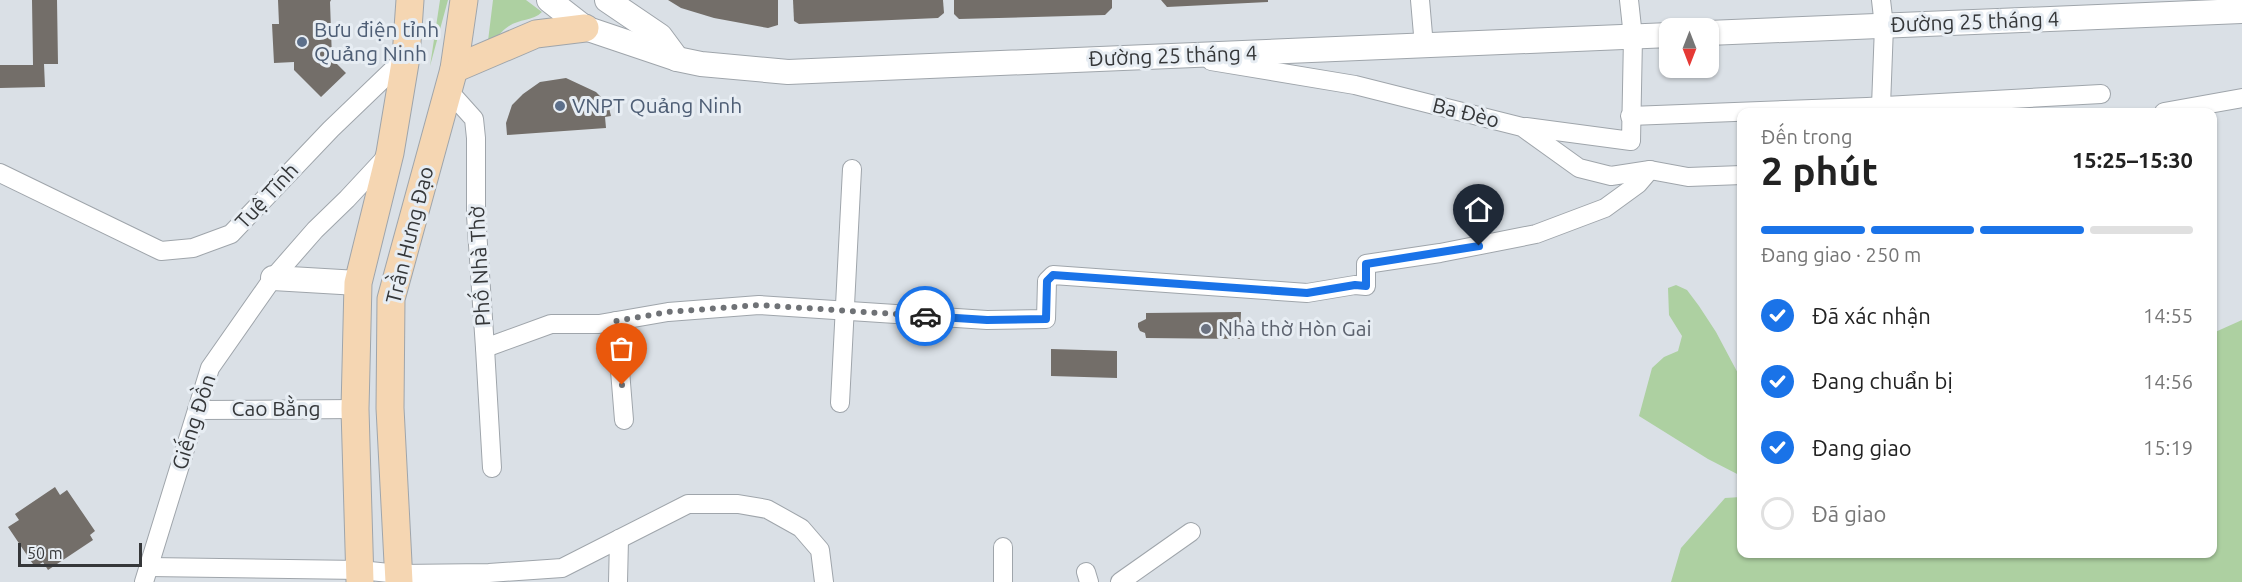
<!DOCTYPE html>
<html lang="vi">
<head>
<meta charset="utf-8">
<style>
	:root { --surface:#fff; --page:#f2f2f2; --text:#222; --muted:#767676; --line:#e0e0e0; --accent:#1a73e8 }
	body { margin:0; font-family:Ubuntu,sans-serif; background:var(--page); color:var(--text); height:100vh; display:flex; flex-direction:column; font-size:22px; white-space:nowrap }
	* { box-sizing:border-box; margin:0 }
	p { font-size:20px; color:var(--muted) }
	.icon { flex:none; width:33px; height:33px; fill:none; stroke:currentColor; stroke-width:2; stroke-linecap:round; stroke-linejoin:round }
	.map { position:relative; flex:1; overflow:hidden }
	.details { position:absolute; left:1737px; top:108px; width:480px; height:450px; display:flex; flex-direction:column; background:var(--surface); border-radius:12px; box-shadow:0 2px 4px #0004 }
	.details>* { flex:none }
	.needle { width:39px; rotate:180deg }
	.tools { position:absolute; left:1659px; top:18px; display:grid; gap:12px }
	.tools a { display:grid; place-items:center; width:60px; height:60px; border-radius:12px; background:var(--surface); box-shadow:0 2px 4px #0004; font-size:30px }
	.scale { position:absolute; left:18px; bottom:15px; width:124px; box-sizing:border-box; padding-left:6px; border:3px solid #353739; border-top:0; font-size:16px; line-height:21px; white-space:nowrap; color:#353739; -webkit-text-stroke:4px #e7edf3; paint-order:stroke }
	.pin { position:absolute; display:grid; place-items:center; width:51px; height:51px; color:#fff; margin:-62px -26px; border-radius:50% 50% 50% 0; rotate:-45deg; box-shadow:0 0 6px #0007 }
	.pin .icon { rotate:45deg }
	.courier { position:absolute; display:grid; place-items:center; width:60px; height:60px; margin:-30px; border:4px solid #1a73e8; border-radius:50%; background:#fff; color:#222; box-shadow:0 2px 8px #0007 }
	.head em { font-style:normal; font-weight:700 }
	.head div { display:flex; flex-direction:column-reverse }
	.head { display:flex; align-items:center; justify-content:space-between; height:102px; padding:0 24px }
	h1 { font-size:39px; font-weight:700; line-height:45px }
	.bar { display:grid; grid-template-columns:repeat(4,1fr); gap:9px 6px; align-content:center; height:72px; padding:0 24px }
	.bar i { height:8px; border-radius:4px; background:var(--line) }
	.bar .selected { background:var(--accent) }
	.bar p { grid-column:span 4 }
	ol { padding:0 24px; list-style:none }
	li { display:flex; align-items:center; gap:18px; height:66px }
	li p { margin-inline-start:auto }
	li .icon { padding:6px; border-radius:50%; background:var(--accent); color:#fff; stroke-width:4 }
	li:last-child { color:var(--muted) }
	li i { width:33px; height:33px; border:3px solid var(--line); border-radius:50% }
	.map>svg:first-child { display:block }
	.green { fill:#add0a1 }
	.building { fill:#736e69 }
	.lines { fill:none; stroke-linecap:round; stroke-linejoin:round }
	.minor-casing { stroke:#9fa5ab; stroke-width:20 }
	.tertiary-casing { stroke:#9fa5ab; stroke-width:26 }
	.secondary-casing { stroke:#9fa5ab; stroke-width:29 }
	.minor { stroke:#fff; stroke-width:18 }
	.tertiary { stroke:#fff; stroke-width:24 }
	.secondary { stroke:#f5d6b2; stroke-width:27 }
	.done { stroke:#6f7276; stroke-width:6; stroke-dasharray:0 10.8 }
	.route { stroke:#1a73e8; stroke-width:8 }
	.service-dot { fill:#5c6f8a; stroke:#e7edf3; stroke-width:2 }
	.worship-dot { fill:#6b7280; stroke:#e7edf3; stroke-width:2 }
	.labels { text-anchor:middle; stroke-width:6; stroke-linejoin:round; paint-order:stroke }
	.street-label { font-size:21px; fill:#353739; stroke:#e7edf3 }
	.service-label { font-size:21px; fill:#4e5e75; stroke:#e7edf3; text-anchor:start }
	.worship-label { font-size:21px; fill:#5b616d; stroke:#e7edf3; text-anchor:start }
</style>
</head>
<body>
<div class="map">
<svg width="2242" height="582" viewBox="0 0 2242 582">
	<rect width="100%" height="100%" fill="#dae0e6"/>
	<g class="green">
		<path d="M440,0H448L430,66Z"/>
		<path d="M493,0H526L542,12C533,21 519,19 509,26C501,31 498,38 488,41Z"/>
		<path d="M1676,285L1687,290L1699,306L1716,332L1741,379V476L1708,459L1639,416L1652,368L1664,357L1678,351L1682,336L1669,315L1668,288Z"/>
		<path d="M2242,320V582H1671L1681,548L1725,498L1741,497L1742,554H2212L2213,333Z"/>
	</g>
	<g class="building">
		<path d="M32,0H57L58,64H44L45,87L0,88V65H33Z"/>
		<path d="M278,0H331L330,2L332,59L346,73L321,97L294,70V62L274,63L272,24H279Z"/>
		<path d="M668,0H778V25L768,28L714,18L681,8Z"/>
		<path d="M793,0H943L944,13L938,18L799,24L794,21Z"/>
		<path d="M954,0H1112V8L1105,15L959,19L954,14Z"/>
		<path d="M1161,0H1268V2L1167,7Z"/>
		<path d="M566,78L596,92L608,104L611,116L605,117L606,128L507,135L506,123L512,105L523,94L540,82Z"/>
		<path d="M1241,312L1240,339L1146,338L1145,333L1140,331L1138,327V323L1146,319V313Z"/>
		<path d="M1051,349L1117,351V378L1051,376Z"/>
		<path d="M55,487L60,495L67,490L95,531L90,535L93,540L48,570L43,562L35,567L8,527L19,520L15,514Z"/>
	</g>
	<g class="lines">
		<g class="minor-casing">
			<g id="minor">
				<path d="M1420,0L1424,46"/>
				<path d="M1881,0L1884,26L1881,106"/>
				<path d="M1211,61L1355,85L1522,127L1579,168L1611,176L1650,170L1688,177L1742,175"/>
				<path d="M448,90L474,119L476,138V215L485,348L551,324H599L668,312L759,305L987,320L1046,319L1047,281L1053,275L1307,293L1355,285L1366,286V264L1440,253L1536,234L1605,208L1638,184L1650,170"/>
				<path d="M2164,112L2242,98"/>
				<path d="M1630,116L1867,107L2101,94"/>
				<path d="M1526,127L1631,141L1633,37L1629,0"/>
				<path d="M0,173L161,251L193,248L231,234L331,129L406,57"/>
				<path d="M616,321L624,420"/>
				<path d="M485,348L492,468"/>
				<path d="M840,403L852,169"/>
				<path d="M197,410L355,409"/>
				<path d="M1003,547V582"/>
				<path d="M149,567L360,570L399,574L489,573L562,568L688,504H738L767,509L801,528L820,550L824,582"/>
				<path d="M1086,572L1089,582"/>
				<path d="M144,582L210,368L273,278L315,230L347,199L387,156"/>
				<path d="M618,582L619,539"/>
				<path d="M1120,582L1191,532"/>
			</g>
		</g>
		<g class="tertiary-casing">
			<g id="tertiary">
				<path d="M549,0L585,28L677,59L701,64L788,72L1670,35"/>
				<path d="M607,0L660,36L677,59"/>
				<path d="M1708,33L2242,11"/>
				<path d="M273,278L358,283"/>
			</g>
		</g>
		<g class="secondary-casing">
			<g id="secondary">
				<path d="M454,69L536,34L585,28"/>
				<path d="M360,582L355,409L358,283L390,153L406,57L410,0"/>
				<path d="M399,582L390,408L391,299L454,69L464,0"/>
			</g>
		</g>
		<use href="#minor" class="minor"/>
		<use href="#tertiary" class="tertiary"/>
		<use href="#secondary" class="secondary"/>
	</g>
	<g class="lines">
		<path class="done" d="M622,385L616,321L668,312L759,305L925,316"/>
		<path class="route" d="M925,316L987,320L1046,319L1047,281L1053,275L1307,293L1355,285L1366,286V264L1479,246"/>
	</g>
	<g class="service-dot">
		<circle cx="302" cy="42" r="6"/>
		<circle cx="560" cy="106" r="6"/>
	</g>
	<circle class="worship-dot" cx="1206" cy="329" r="6"/>
	<g class="labels">
		<g class="street-label">
			<text transform="translate(1975 22) rotate(-2)" y="7">Đường 25 tháng 4</text>
			<text transform="translate(1173 56) rotate(-2)" y="7">Đường 25 tháng 4</text>
			<text transform="translate(1466 113) rotate(14)" y="7">Ba Đèo</text>
			<text transform="translate(267 196) rotate(-47)" y="7">Tuệ Tĩnh</text>
			<text transform="translate(410 235) rotate(-76)" y="7">Trần Hưng Đạo</text>
			<text transform="translate(480 266) rotate(-93)" y="7">Phố Nhà Thờ</text>
			<text x="276" y="416">Cao Bằng</text>
			<text transform="translate(194 422) rotate(-72)" y="7">Giếng Đồn</text>
		</g>
		<g class="service-label">
			<text x="314" y="37">Bưu điện tỉnh<tspan x="314" dy="24">Quảng Ninh</tspan></text>
			<text x="572" y="113">VNPT Quảng Ninh</text>
		</g>
		<g class="worship-label">
			<text x="1218" y="336">Nhà thờ Hòn Gai</text>
		</g>
	</g>
</svg>
<div class="tools">
<a><svg class="needle" viewBox="-14 -14 28 28"><path d="M0-13l5 13h-10z" fill="#e53935"/><path d="M0 13l5-13h-10z" fill="#767676"/></svg></a>
</div>
<div class="scale">50 m</div>
<div class="pin" style="left:622px;top:385px;background:#ea580c"><svg class="icon" aria-label="bag" viewBox="0 0 24 24"><path d="M5 8h14l-1 12H6zM9 8a3 3 0 0 1 6 0"/></svg></div>
<div class="pin" style="left:1479px;top:246px;background:#1f2937"><svg class="icon" aria-label="home" viewBox="0 0 24 24"><path d="M3 11l9-7 9 7M6 9v11h12V9"/></svg></div>
<div class="courier" style="left:925px;top:316px"><svg class="icon" aria-label="car" viewBox="0 0 24 24"><path d="M5 17H2v-5l4-1 3-4h7l3 4 3 1v5h-3M9 17h6M6 11h13"/><circle cx="7" cy="17" r="2"/><circle cx="17" cy="17" r="2"/></svg></div>
<section class="details">
<div class="head"><div><h1>2 phút</h1><p>Đến trong</p></div><em>15:25–15:30</em></div>
<div class="bar"><i class="selected"></i><i class="selected"></i><i class="selected"></i><i></i><p>Đang giao · 250 m</p></div>
<ol>
<li><svg class="icon" aria-label="check" viewBox="0 0 24 24"><path d="M5 12l5 5 9-10"/></svg>Đã xác nhận<p>14:55</p></li>
<li><svg class="icon" aria-label="check" viewBox="0 0 24 24"><path d="M5 12l5 5 9-10"/></svg>Đang chuẩn bị<p>14:56</p></li>
<li><svg class="icon" aria-label="check" viewBox="0 0 24 24"><path d="M5 12l5 5 9-10"/></svg>Đang giao<p>15:19</p></li>
<li><i></i>Đã giao</li>
</ol>
</section>
</div>
</body>
</html>
